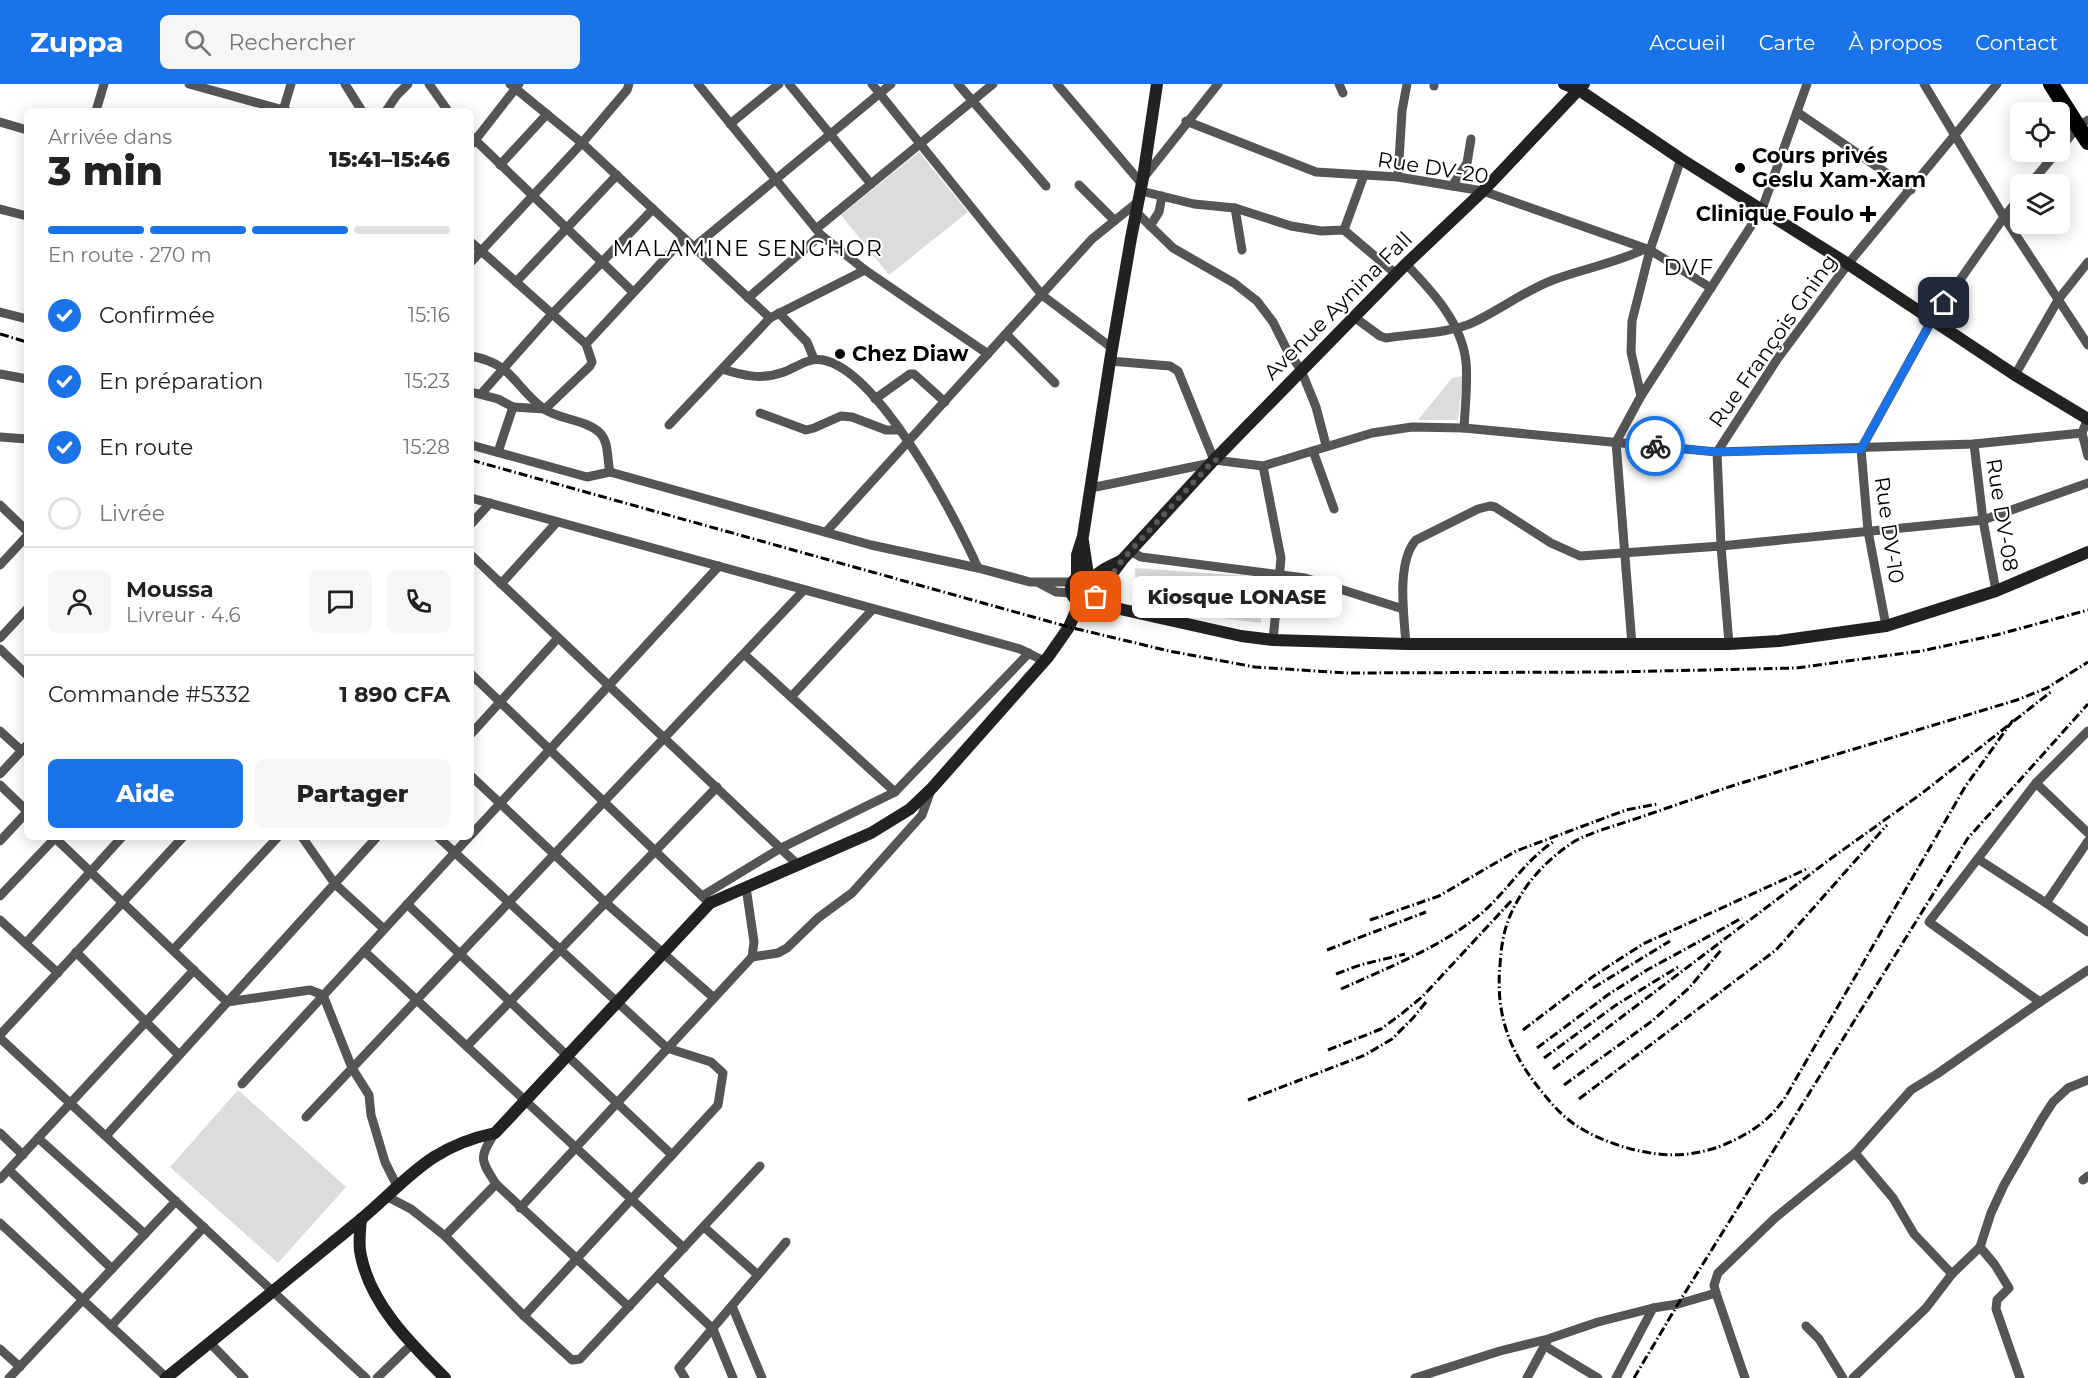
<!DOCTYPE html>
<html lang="fr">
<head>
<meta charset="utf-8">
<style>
	:root { --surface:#fff; --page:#f6f6f6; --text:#222; --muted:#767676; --line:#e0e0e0; --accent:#1a73e8 }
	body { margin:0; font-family:Montserrat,sans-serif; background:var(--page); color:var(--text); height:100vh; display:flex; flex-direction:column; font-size:22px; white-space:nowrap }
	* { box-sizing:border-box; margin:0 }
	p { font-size:20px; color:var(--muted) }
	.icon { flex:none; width:33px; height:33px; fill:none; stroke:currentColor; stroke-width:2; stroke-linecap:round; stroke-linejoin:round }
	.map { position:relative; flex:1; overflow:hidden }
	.drawer { position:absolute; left:24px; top:24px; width:450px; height:732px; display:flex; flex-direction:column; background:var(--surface); border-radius:9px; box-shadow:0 3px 15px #0003 }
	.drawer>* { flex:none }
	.controls { position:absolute; left:2010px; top:18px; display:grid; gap:12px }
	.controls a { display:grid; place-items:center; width:60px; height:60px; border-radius:9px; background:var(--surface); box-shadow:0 3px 15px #0003; font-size:30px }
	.pin { position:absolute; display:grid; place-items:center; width:51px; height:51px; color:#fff; margin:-26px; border-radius:12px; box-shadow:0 3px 9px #0006 }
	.courier { position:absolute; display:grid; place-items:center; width:60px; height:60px; margin:-30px; border:4px solid #1a73e8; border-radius:50%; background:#fff; color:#222; box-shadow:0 2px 8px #0007 }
	.bubble { position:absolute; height:42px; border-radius:9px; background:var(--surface); box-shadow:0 3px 15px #0003; font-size:20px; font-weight:800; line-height:42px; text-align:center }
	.head em { font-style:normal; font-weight:800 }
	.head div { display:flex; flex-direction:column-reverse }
	.head { display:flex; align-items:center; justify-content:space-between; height:102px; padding:0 24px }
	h1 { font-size:39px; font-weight:800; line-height:45px }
	.bar { display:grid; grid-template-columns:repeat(4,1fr); gap:9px 6px; align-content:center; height:72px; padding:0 24px }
	.bar i { height:8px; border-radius:4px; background:var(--line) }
	.bar .selected { background:var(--accent) }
	.bar p { grid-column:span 4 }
	.line { display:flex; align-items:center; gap:15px; padding:0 24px; border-top:2px solid var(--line) }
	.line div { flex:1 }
	.round { display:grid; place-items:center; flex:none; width:63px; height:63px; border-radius:9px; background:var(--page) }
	ol { padding:0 24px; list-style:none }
	li { display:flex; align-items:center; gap:18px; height:66px }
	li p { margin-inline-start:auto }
	li .icon { padding:6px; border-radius:50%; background:var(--accent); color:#fff; stroke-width:4 }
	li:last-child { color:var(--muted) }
	li i { width:33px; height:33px; border:3px solid var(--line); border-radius:50% }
	.cta { display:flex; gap:12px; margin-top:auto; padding:12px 24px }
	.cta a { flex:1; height:69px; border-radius:9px; background:var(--accent); color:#fff; font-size:24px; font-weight:800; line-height:69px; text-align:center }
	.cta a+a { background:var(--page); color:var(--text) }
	header { display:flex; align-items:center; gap:36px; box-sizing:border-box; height:84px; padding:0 30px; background:var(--accent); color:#fff }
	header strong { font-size:28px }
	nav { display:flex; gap:33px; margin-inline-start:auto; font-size:21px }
	.search { width:420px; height:54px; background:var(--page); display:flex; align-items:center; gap:15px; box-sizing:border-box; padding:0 21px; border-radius:9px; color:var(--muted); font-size:22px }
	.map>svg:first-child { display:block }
	.green { fill:#dcdcdc }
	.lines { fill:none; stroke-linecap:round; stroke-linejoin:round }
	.street { stroke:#555; stroke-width:9 }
	.secondary { stroke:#222; stroke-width:12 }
	.highway { stroke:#000; stroke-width:16 }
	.rail { stroke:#000; stroke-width:3; stroke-dasharray:9 3 1.5 3; stroke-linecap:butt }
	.done { stroke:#595959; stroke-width:6; stroke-dasharray:0 10.8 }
	.route { stroke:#1a73e8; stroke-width:8 }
	.poi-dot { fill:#000; stroke:#fff; stroke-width:2 }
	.labels { text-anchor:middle; stroke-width:4.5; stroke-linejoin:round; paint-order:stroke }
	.poi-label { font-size:21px; font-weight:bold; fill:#000; stroke:#fff; text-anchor:start }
	.street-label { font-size:21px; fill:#000; stroke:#fff }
	.neighbourhood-label { font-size:22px; letter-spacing:1.5px; fill:#000; stroke:#fff }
</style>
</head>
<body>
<header>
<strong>Zuppa</strong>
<div class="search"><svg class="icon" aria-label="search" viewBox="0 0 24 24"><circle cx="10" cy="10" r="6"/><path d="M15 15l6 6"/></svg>Rechercher</div>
<nav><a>Accueil</a><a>Carte</a><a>À propos</a><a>Contact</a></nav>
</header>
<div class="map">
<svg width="2088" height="1294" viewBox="0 0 2088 1294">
	<rect width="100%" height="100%" fill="#fff"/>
	<g class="green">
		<path d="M919,68L968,128L889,191L841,131Z"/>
		<path d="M1463,292L1458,336H1418L1452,294Z"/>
		<path d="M1135,484L1262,493L1261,539L1222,534L1136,510Z"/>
		<path d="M238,1006L346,1103L278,1179L170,1083Z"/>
	</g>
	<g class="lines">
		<g class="street">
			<path d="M189,0L287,27"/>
			<path d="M345,0L362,27"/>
			<path d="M429,0L448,27"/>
			<path d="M510,0L582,59L770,234"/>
			<path d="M698,0L821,151L865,186L988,270"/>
			<path d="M789,0L871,100"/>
			<path d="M872,0L1042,211L1112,264"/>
			<path d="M958,0L1046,102"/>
			<path d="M1057,0L1142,100"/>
			<path d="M1339,0L1343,9"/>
			<path d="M1924,0L2004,133L2088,261"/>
			<path d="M1434,2V0"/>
			<path d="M96,27L104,0"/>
			<path d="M283,27L291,0"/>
			<path d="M386,27L397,11L408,0"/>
			<path d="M1797,28L1911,106"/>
			<path d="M1186,37L1316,88L1398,93L1483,107L1650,166L1681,75"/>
			<path d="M0,38L27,46"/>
			<path d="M730,40L779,0"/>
			<path d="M471,52L633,208"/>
			<path d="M473,59L519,0"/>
			<path d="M2060,65L2078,42L2088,36"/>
			<path d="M500,81L547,30"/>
			<path d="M1145,92L1218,0"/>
			<path d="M1398,93L1402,27L1407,0"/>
			<path d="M2030,100L2057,68"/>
			<path d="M1079,101L1114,136"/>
			<path d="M1452,102L1467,79L1471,55"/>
			<path d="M1141,107L1194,120L1235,124L1291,142L1321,147L1344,146L1396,190"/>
			<path d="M1235,124L1242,166"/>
			<path d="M0,125L27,132"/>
			<path d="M1136,128L1173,164L1234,199L1257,217L1273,238L1286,264L1301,286L1316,323L1326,361"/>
			<path d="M1150,142L1159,128L1162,112"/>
			<path d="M816,145L993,0"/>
			<path d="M1344,146L1364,91"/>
			<path d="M471,158L586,260L592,278L590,282L545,325L513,323"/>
			<path d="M694,163L891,0"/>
			<path d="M471,178L582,59L627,6L629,0"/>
			<path d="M1406,180C1432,207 1462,239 1466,278C1468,299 1465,323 1464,344"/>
			<path d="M516,198L617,91"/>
			<path d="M748,214L821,151"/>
			<path d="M0,228L27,235"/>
			<path d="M779,229L807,258L814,275"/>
			<path d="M1354,233L1380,252L1386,254C1410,250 1451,249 1472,239C1500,226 1524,207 1553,196C1583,185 1615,179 1645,165"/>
			<path d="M1006,250L1055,299"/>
			<path d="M586,260L684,154"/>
			<path d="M471,272C514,280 514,303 544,325C560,336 585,335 600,349C609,358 607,376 610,388"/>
			<path d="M1110,277L1170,282L1178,287L1214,376L1263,382L1372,349L1412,343L1464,344L1717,368L1974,360L2082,349L2088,334"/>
			<path d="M722,285C744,292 762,296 784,288C797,283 809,273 823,276C879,287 955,432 978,484"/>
			<path d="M0,290L27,295"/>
			<path d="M2015,291L2058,216L2088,178"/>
			<path d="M471,308L498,315L513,323L498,368"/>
			<path d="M481,310L552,230L653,125"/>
			<path d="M1641,312L1631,268L1632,237L1650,166L1711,204"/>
			<path d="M875,315L910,290H914L945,318"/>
			<path d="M760,329L806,346L814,344L841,332L852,333L886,346H900"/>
			<path d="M669,341L770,234L865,186"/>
			<path d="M2082,349L2088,372"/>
			<path d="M0,353L27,355"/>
			<path d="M1974,360L1983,436L1996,507"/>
			<path d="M471,361L587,393L610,388L871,461L978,484L1030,498H1073"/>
			<path d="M1313,367L1334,425"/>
			<path d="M1263,382L1281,474L1273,556"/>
			<path d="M1091,404L1211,379"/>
			<path d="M471,414L1020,565L1044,577"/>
			<path d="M0,421L27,447"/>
			<path d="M471,440L490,419"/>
			<path d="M826,448L1092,155L1139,117"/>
			<path d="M1130,467L1141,473L1305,494L1403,525"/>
			<path d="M471,471L797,780"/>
			<path d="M0,481L27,452"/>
			<path d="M1039,499L1056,508L1072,509"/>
			<path d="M501,500L557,438"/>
			<path d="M1886,542L1868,447L1861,365L1932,236L2004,133L2020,113"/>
			<path d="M0,554L27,525"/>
			<path d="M1406,560C1404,532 1396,478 1416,456L1478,425L1490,422L1495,423L1551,459L1580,472L1721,462L1983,436L2088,399"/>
			<path d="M1729,560L1721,462L1717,368L1778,274L1848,180L1997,0"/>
			<path d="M1632,561L1616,358L1641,312L1762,125L1807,0"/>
			<path d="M0,565L27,591"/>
			<path d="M744,570L895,708"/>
			<path d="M471,590L705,815"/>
			<path d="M791,613L873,525"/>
			<path d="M0,647L22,667"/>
			<path d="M2088,647L2036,699L1929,838L2040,918L2088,886"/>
			<path d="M471,650L558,554"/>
			<path d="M0,690L27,661"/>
			<path d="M471,692L606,819L714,914"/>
			<path d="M2036,699L2088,749"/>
			<path d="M0,701L27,727"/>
			<path d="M471,751L719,482"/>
			<path d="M54,753L227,918L310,906L323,911L352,984L369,1011L371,1031L385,1078L397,1102"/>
			<path d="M302,753L335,800L384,845"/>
			<path d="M438,753L667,964L711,978L723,989L718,1021L524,1232"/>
			<path d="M0,757L27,728"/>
			<path d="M1978,775L2046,819L2088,848"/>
			<path d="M746,803L754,858L752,873L778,869L787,864L818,834L852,809L922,731L931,706"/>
			<path d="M0,812L56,753"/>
			<path d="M702,812L781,764L895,708L1029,569"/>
			<path d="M2046,819L2088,757"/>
			<path d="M407,820L672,1071"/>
			<path d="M0,836L58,889"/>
			<path d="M26,859L122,753"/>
			<path d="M173,866L278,753"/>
			<path d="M364,867L684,1164"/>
			<path d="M76,868L179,971"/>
			<path d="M0,951L183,753"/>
			<path d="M0,954L366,1294"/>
			<path d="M467,962L717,703"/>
			<path d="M242,1000L469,753"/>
			<path d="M306,1033L804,506"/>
			<path d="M0,1049L23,1071"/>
			<path d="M106,1052L377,753"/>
			<path d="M38,1054L145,1150"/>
			<path d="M1855,1069L1893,1114L1914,1150L1952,1190"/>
			<path d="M9,1086L112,1185"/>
			<path d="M0,1095L194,886"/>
			<path d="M2083,1096L2088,1092"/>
			<path d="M496,1100L629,1223"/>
			<path d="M386,1112L411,1125L445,1152L524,1232L572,1276L580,1275L760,1082"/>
			<path d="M520,1124L752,873"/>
			<path d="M0,1139L167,1294"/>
			<path d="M704,1143L758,1191"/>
			<path d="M445,1152L496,1100C480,1076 479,1073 495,1049"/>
			<path d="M1980,1163L1995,1181L2009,1204L1997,1216L1996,1225L2020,1294"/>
			<path d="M658,1193L713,1245L733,1294"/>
			<path d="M732,1222L762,1294"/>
			<path d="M111,1242L204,1143"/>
			<path d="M1806,1242L1819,1255L1843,1294"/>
			<path d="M210,1259L244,1294"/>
			<path d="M1545,1262L1598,1294"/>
			<path d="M0,1265L20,1283"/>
			<path d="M9,1294L176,1117"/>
			<path d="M377,1294L412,1260"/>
			<path d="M685,1294L679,1284L786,1158"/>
			<path d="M1415,1294L1500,1267L1548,1255L1598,1238L1653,1224L1678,1220L1716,1209"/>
			<path d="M1527,1294L1547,1257"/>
			<path d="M1616,1294L1653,1224"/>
			<path d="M1745,1294L1716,1209L1714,1201L1718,1189L1775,1134L1855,1069L1911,1006L1937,990L2040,918"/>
			<path d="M1853,1294L1926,1224L1952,1190L1980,1163L1991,1129L2004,1101L2042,1035L2053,1018L2068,1004L2088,996"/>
		</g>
		<g class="secondary">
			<path d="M1564,0L1579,6L1681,75L1848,180L2015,291L2088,335"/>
			<path d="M1083,457L1088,491"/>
			<circle cx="1085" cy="505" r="14"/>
			<path d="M1077,493V471L1083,452L1110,277L1131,154L1143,94L1157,0"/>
			<path d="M1093,493L1106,484L1122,476"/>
			<path d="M1099,505L1106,498L1123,475L1214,376L1406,180L1483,107L1584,0"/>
			<path d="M1090,518L1104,523L1120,525L1241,552L1273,556L1406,560H1729L1779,557L1886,542L1996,507L2088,468"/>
			<path d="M361,1135C360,1147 358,1160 361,1172C371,1221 411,1260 445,1294"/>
			<path d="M166,1294C231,1242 295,1189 359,1137C408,1096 428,1063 495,1049L710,819L871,749L910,725L932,704L1048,573L1069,543L1080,518"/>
		</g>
		<path class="highway" d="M2051,0L2088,58"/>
		<g class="rail">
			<path d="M0,250L27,258"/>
			<path d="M471,376L1069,543L1169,567L1255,583L1346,589L1613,588L1796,584L1921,567L1996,551L2088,526"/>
			<path d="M2013,636L1965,703L1786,1012C1770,1037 1748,1051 1721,1062C1691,1073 1665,1073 1635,1066C1615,1061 1594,1053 1577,1042C1565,1034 1556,1025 1547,1014C1512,973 1495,935 1500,881C1502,848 1508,830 1526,803C1539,785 1556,769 1575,757C1592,748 1611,743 1629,737C1665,725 1701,712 1738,700C1831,672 1924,644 2017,616L2047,604L2088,578"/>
			<path d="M1370,836L1439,812L1516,767L1626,726L1657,720"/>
			<path d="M1327,866L1426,828"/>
			<path d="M1336,890L1360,881L1405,870"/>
			<path d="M1593,904L1670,857"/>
			<path d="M1341,905C1387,884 1437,865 1477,833C1505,811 1523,778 1553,758"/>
			<path d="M1523,946L1595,891L1643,860L1809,784"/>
			<path d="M1537,964L1609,910L1647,886L1742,834"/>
			<path d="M1328,966L1381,945L1400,931L1423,912L1513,815"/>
			<path d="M1544,974L1616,921L1678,883"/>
			<path d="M1553,985L1833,773L1921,710L2052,607"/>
			<path d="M1564,1001L1652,937L1689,904L1722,865"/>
			<path d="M1579,1015L1776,866L1887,741"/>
			<path d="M1248,1016L1365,971L1392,955L1413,934L1426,918"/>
			<path d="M1634,1294L1678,1220L1968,754L2088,620"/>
		</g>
	</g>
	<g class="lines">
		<path class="done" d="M1096,513L1099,505L1107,498L1123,475L1214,376L1263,382L1313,367L1326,361L1372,349L1412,343L1464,344L1655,362"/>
		<path class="route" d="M1655,362L1717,368L1861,365L1932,236L1944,219"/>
	</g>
	<g class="poi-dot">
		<circle cx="1740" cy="84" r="6"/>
		<path d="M1865 121h6v6h6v6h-6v6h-6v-6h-6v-6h6z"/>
		<circle cx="840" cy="270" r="6"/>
	</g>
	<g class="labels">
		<g class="poi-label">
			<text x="1752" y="79">Cours privés<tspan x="1752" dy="24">Geslu Xam-Xam</tspan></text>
			<text x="1854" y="137" text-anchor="end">Clinique Foulo</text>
			<text x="852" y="277">Chez Diaw</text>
		</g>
		<g class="street-label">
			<text transform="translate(1433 84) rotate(9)" y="7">Rue DV-20</text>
			<text transform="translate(1338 222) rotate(-45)" y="7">Avenue Aynina Fall</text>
			<text transform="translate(1773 257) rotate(-55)" y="7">Rue François Gning</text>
			<text transform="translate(2002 431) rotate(81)" y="7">Rue DV-08</text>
			<text transform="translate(1889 446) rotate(82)" y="7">Rue DV-10</text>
		</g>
		<g class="neighbourhood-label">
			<text x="748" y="172">MALAMINE SENGHOR</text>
			<text x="1689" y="191">DVF</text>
		</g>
	</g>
</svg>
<div class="controls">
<a><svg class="icon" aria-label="locate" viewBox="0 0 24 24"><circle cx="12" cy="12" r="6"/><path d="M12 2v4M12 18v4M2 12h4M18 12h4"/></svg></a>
<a><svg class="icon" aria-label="layers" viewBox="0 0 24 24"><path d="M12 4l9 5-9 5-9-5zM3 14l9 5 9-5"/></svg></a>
</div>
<div class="pin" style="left:1096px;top:513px;background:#ea580c"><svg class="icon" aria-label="bag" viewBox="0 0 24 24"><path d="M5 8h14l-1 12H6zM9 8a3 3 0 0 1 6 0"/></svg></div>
<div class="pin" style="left:1944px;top:219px;background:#1f2937"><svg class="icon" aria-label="home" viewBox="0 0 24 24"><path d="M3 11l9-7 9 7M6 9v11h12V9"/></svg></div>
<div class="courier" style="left:1655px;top:362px"><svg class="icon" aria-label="bike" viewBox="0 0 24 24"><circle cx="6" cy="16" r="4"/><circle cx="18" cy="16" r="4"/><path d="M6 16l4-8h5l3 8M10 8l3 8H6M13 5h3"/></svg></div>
<div class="bubble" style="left:1132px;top:492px;width:210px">Kiosque LONASE</div>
<section class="drawer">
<div class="head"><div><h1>3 min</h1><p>Arrivée dans</p></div><em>15:41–15:46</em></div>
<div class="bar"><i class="selected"></i><i class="selected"></i><i class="selected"></i><i></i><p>En route · 270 m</p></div>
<ol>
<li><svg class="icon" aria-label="check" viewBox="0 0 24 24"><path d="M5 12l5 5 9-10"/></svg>Confirmée<p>15:16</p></li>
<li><svg class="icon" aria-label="check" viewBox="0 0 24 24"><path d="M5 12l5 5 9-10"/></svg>En préparation<p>15:23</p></li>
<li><svg class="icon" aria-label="check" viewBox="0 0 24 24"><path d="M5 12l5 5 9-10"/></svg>En route<p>15:28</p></li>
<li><i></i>Livrée</li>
</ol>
<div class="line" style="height:108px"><a class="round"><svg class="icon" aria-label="person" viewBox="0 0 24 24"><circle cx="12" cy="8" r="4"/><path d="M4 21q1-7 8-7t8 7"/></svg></a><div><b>Moussa</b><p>Livreur · 4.6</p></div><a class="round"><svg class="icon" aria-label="chat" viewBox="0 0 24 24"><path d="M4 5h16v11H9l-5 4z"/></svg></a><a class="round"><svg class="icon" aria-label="phone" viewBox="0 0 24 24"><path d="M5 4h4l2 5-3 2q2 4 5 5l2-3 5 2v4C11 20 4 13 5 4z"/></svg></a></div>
<div class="line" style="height:78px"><div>Commande #5332</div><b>1 890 CFA</b></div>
<div class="cta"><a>Aide</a><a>Partager</a></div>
</section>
</div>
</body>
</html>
